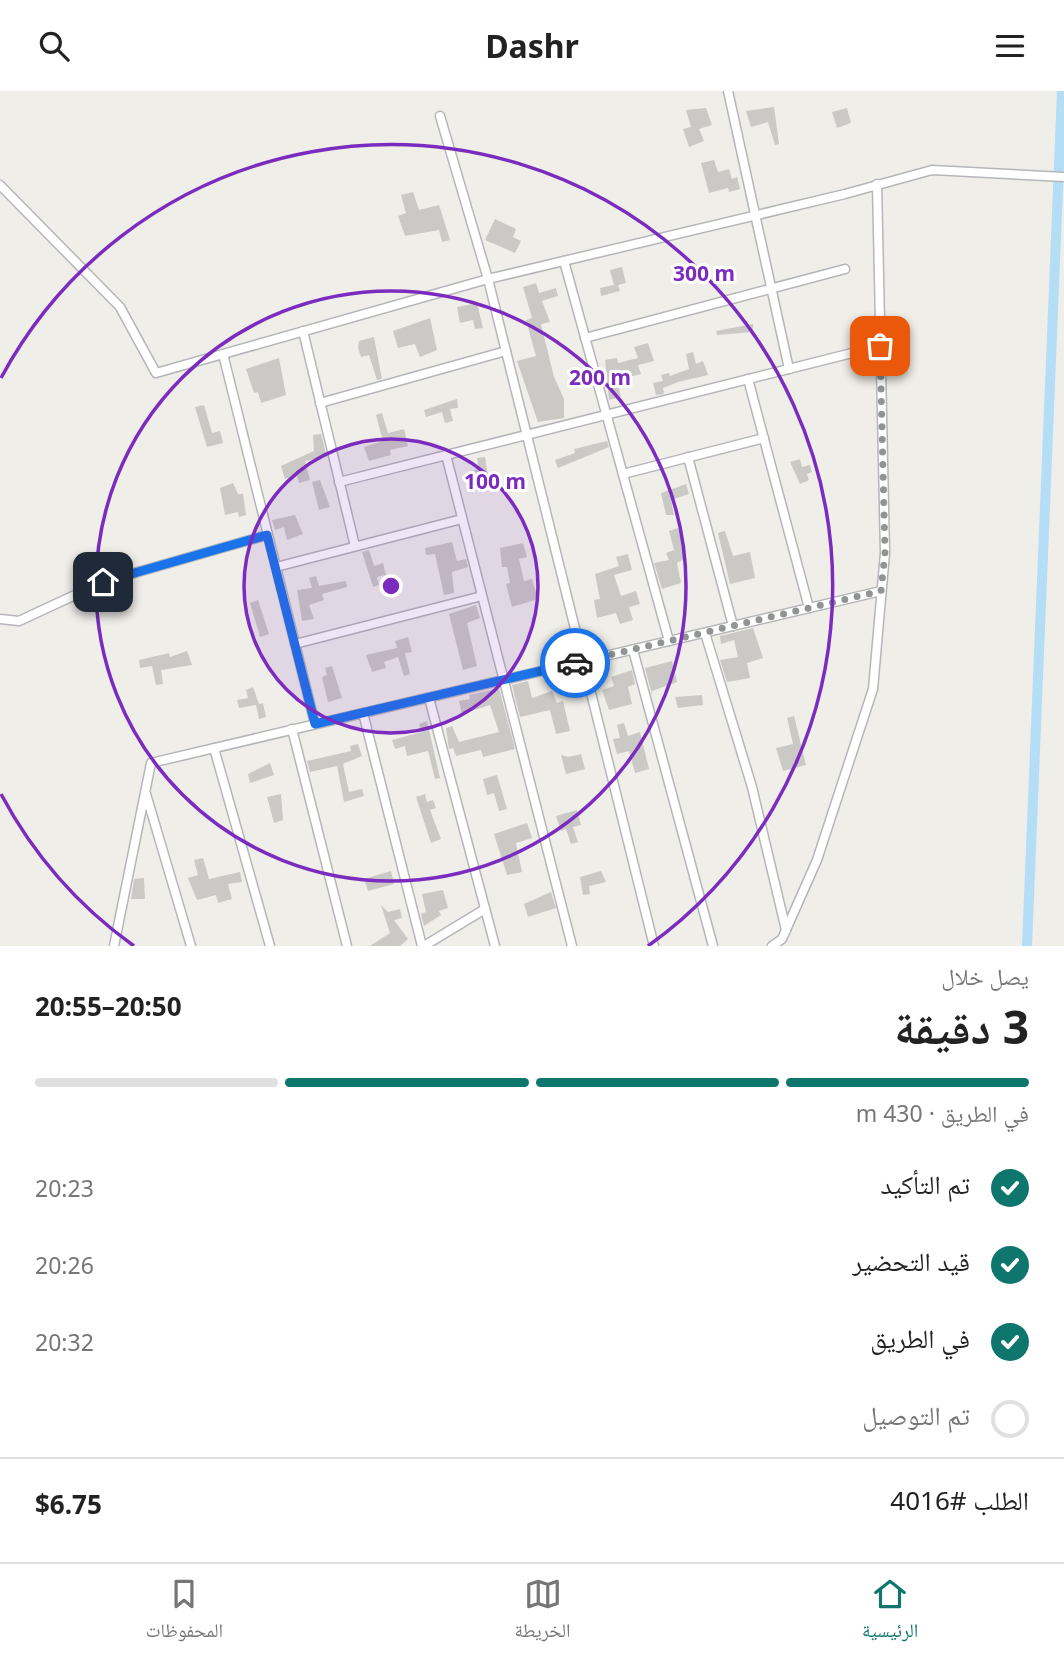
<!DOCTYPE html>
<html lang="ar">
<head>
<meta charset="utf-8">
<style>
	:root { --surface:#fff; --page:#f6f6f6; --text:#222; --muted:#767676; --line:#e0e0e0; --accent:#0f766e }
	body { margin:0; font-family:"Noto Sans","Noto Naskh Arabic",sans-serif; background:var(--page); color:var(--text); direction:rtl; height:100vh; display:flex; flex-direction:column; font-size:26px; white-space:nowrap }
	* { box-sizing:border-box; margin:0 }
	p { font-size:23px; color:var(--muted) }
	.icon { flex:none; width:38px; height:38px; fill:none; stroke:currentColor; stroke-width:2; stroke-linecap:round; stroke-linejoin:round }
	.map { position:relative; height:855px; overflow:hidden; direction:ltr }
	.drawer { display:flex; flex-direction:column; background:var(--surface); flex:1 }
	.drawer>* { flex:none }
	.pin { position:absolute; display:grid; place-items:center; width:60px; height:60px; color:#fff; margin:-30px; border-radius:14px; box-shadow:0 4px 10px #0006 }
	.courier { position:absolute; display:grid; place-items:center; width:70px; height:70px; margin:-35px; border:5px solid #1a73e8; border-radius:50%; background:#fff; color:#222; box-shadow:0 2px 9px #0007 }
	.overview em { font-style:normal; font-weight:700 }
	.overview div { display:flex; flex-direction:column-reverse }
	.overview { display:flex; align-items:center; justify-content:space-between; height:119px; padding:0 35px }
	h1 { font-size:46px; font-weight:700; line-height:52px }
	.bar { display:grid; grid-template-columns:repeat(4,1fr); gap:10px 7px; align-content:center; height:84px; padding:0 35px }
	.bar i { height:9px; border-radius:5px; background:var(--line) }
	.bar .selected { background:var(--accent) }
	.bar p { grid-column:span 4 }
	.line { display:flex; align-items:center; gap:18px; padding:0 35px; border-top:2px solid var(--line) }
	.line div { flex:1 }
	ol { padding:0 35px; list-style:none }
	li { display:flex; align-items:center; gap:21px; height:77px }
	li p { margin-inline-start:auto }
	li .icon { padding:7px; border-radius:50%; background:var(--accent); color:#fff; stroke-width:4 }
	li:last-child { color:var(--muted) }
	li i { width:38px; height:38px; border:4px solid var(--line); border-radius:50% }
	header { display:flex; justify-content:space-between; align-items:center; height:91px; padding:0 35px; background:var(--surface); font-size:32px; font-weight:700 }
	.menu { display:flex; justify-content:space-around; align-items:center; height:98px; border-top:2px solid var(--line); background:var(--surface); font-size:19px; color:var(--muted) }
	.menu a { display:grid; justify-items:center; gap:4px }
	.menu .selected { color:var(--accent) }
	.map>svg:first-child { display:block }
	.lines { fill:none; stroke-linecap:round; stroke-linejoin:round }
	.canal { stroke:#b4def5; stroke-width:10 }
	.building { fill:#cbc9c5 }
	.minor-casing { stroke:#b4b6b9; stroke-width:11 }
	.minor { stroke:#fff; stroke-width:8 }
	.done { stroke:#929494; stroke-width:7; stroke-dasharray:0 12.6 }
	.route { stroke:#1a73e8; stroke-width:9 }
	.ring { fill:none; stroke:#7b2cbf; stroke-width:3.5 }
	.centre { fill:#7b2cbf; stroke:#fff; stroke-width:3.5 }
	.ring-label { font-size:21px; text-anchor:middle; font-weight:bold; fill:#7b2cbf; stroke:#fff; stroke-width:6; stroke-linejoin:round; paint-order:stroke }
</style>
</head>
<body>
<header><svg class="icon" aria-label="menu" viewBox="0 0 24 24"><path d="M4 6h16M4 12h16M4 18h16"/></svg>Dashr<svg class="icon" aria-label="search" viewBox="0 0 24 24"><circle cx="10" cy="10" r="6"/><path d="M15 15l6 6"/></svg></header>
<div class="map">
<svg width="1064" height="855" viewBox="0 0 1064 855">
	<rect width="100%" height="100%" fill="#f0eee9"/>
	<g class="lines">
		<path class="canal" d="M1027,855L1062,0"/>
	</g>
	<g class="building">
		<path d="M774,16L779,53L775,54L768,31L751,36L746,20Z"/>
		<path d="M706,17L712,34L699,38L704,50L689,56L683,38L691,36L686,19Z"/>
		<path d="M847,17L851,32L837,37L832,21Z"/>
		<path d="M714,69L718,81L729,78L732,88L737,86L740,98L729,101L728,97L709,102L701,72Z"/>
		<path d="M413,101L419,119L439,114L450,149L442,151L439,139L405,145L398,125L406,122L401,104Z"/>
		<path d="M495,128L516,138L513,146L521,150L515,162L485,149Z"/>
		<path d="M622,176L626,192L618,194L620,200L601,205L600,197L614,194L610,179Z"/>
		<path d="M536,192L539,202L556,197L558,205L542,210L550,231L541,233L554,286L564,308V327L538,331L517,270L536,265L526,229L532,227L523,196Z"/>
		<path d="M477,212L483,237L475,238L473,229L460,232L457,216Z"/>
		<path d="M430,227L437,259L420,266L415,253L398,257L393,240Z"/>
		<path d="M753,233V241L717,244L716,240Z"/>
		<path d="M374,246L382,288L377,289L369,264L361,266L358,257L359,250Z"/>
		<path d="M648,252L654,270L638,274L641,283L617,289L621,306L609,309L605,269L617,267L618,272L638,267L634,256Z"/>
		<path d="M693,261L696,273L703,270L708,284L678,291L663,297L664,303L656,304L653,292L663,290L661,284L669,282L670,285L689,278L686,263Z"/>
		<path d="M279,267L286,304L261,312L258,301L254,302L246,278Z"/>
		<path d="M457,308L458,317L450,318L453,330L445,332L442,321L426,326L424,319Z"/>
		<path d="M204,314L212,342L220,340L223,352L207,356L195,316Z"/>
		<path d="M382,322L388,342L404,338L408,355L390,359L391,364L369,370L364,356L383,350L376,324Z"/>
		<path d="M321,343L327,366L305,370L310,389L299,392L297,385L285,388L281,375L314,360L313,344Z"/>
		<path d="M607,350L609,356L558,377L555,369L575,362L574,358Z"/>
		<path d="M485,366L490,397L476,400L471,380L479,378L477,367Z"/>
		<path d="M800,368L802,376L810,374L812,381L807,383L809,389L800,393L790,371Z"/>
		<path d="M320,389L330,416L319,419L312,391Z"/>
		<path d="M233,392L238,403H243L246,424L239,426L238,421L225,424L220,397Z"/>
		<path d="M686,393L689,403L671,409L674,424H666L661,402Z"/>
		<path d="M295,424L303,443L287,449L284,436L275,439L272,429Z"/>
		<path d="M678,437L686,467L677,472L681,492L662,498L654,472L669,469L666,462L674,459L669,440Z"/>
		<path d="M725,440L733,465L750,461L755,487L730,493L718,442Z"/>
		<path d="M452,451L457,470L466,468L468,476L452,481L454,502L444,504L435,463L426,464L425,457Z"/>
		<path d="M523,452L527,466L519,468L524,490L532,488L538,508L512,516L506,493L510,492L507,476H502L500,457Z"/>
		<path d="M369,459L374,475L383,472L386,484L377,486L379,494L373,496L362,461Z"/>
		<path d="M628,463L632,479L614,484L621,505L636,500L640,513L629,516L633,529L620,533L616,522L597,527L594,509L600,508L595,483L619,475L616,466Z"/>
		<path d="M316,485L319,495L346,490L347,496L322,503L324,509L309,514L314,528L302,530L297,499L312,497L309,487Z"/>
		<path d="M258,509L269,543L260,546L250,512Z"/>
		<path d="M476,514L480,527L467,532L477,575L463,579L449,523Z"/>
		<path d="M753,537L763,567L747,572L750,587L727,591L720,569L738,566L734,549L721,553L720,545Z"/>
		<path d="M408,546L412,561L405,562L410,583L404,585L398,566L384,571L386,577L372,581L366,564L397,557L395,550Z"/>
		<path d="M187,560L192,574L161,579L163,593L156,594L152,575L140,577L139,569L169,562L170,566Z"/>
		<path d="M672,570L677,591L652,600V604L645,577Z"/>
		<path d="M332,575L342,607L328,611L322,586L327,584L325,577Z"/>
		<path d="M632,579L635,593L628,596L632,613L609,619L602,599L614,595L611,586Z"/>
		<path d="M528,590L532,607L552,600L557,612L563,610L570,640L556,643L550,619L520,626L512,594Z"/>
		<path d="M253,596L259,613L263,612L266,626L259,628L256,614L239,617L237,609L248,607L246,599Z"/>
		<path d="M499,597L515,658L483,666L481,659L456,665L453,657L449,658L446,637L452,635L459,651L499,641L490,614L462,623L459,610L470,608L469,604Z"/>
		<path d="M702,604L703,614L678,617L675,606Z"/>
		<path d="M794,625L806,674L783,680L776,657L793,653L787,627Z"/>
		<path d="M427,630L440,687L435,688L428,660L407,665L405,655L395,658L392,649L422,641L419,633Z"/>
		<path d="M624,632L628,645L640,641L649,678L635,682L629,660L617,663L613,648L620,647L617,634Z"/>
		<path d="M358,653L362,665L343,673L349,701L362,698L364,705L344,711L337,675L310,681L307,670L351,660L350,655Z"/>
		<path d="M581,663L585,678L566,683L561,664L568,666Z"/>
		<path d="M270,672L274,684L250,692L248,683Z"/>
		<path d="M497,684L507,718L499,720L494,702L487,704L483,688Z"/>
		<path d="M281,703L283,729L274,732L267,706Z"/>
		<path d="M425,703L427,711L433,709L436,717L430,719L441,748L431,752L416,706Z"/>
		<path d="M577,719L581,734L573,736L578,751L571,753L566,738L561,740L556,725Z"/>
		<path d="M527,732L532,747L516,752L522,781L507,784L494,743Z"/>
		<path d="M203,767L209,788L240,781L242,791L228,793L232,808L218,812L216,804L197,809L188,787L198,784L194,769Z"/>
		<path d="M391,780L394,793L368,800L364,788Z"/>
		<path d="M601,780L606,791L589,795L590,803L583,804L580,786Z"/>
		<path d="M144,787L145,808H131L134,788Z"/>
		<path d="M443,799L448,817L439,820L441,824L424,835L421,823L426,821L422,803Z"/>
		<path d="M551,801L556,817L528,826L524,813Z"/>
		<path d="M381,814L388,821L400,818L402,827L394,829L408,848L400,855H370L390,842Z"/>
	</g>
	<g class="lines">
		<g class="minor-casing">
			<g id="minor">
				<path d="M728,0L789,278"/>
				<path d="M0,94L120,216L156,282L488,188L440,25"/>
				<path d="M564,170L669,550"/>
				<path d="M303,240L355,455"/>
				<path d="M585,247L845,178"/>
				<path d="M223,263L315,633"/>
				<path d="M748,288L809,517"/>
				<path d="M320,312L506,260"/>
				<path d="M446,364L572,855"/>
				<path d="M688,366L733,535"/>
				<path d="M623,383L764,347"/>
				<path d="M339,391L880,255"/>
				<path d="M276,476L462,428"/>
				<path d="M0,528L19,530L103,491L267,444"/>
				<path d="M705,542L752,696L786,839"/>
				<path d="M295,553L482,505"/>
				<path d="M633,559L713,855"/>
				<path d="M429,607L495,855"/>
				<path d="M363,622L422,855"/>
				<path d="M292,638L347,855"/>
				<path d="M214,657L270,855"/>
				<path d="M146,703L191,855"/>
				<path d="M114,855L151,672L881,500"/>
				<path d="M424,855L485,818"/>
				<path d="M654,855L488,188L845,103L932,79L1064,86"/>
				<path d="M772,855L782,848L817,769L873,598L885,462L877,93"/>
			</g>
		</g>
		<use href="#minor" class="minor"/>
	</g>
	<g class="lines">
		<path class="done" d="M575,572L881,500L885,462L880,255"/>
		<path class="route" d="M103,491L267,444L315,633L575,572"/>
	</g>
	<circle cx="391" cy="495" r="147" fill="#7b2cbf" fill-opacity=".12"/>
	<g class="ring">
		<circle cx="391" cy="495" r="147"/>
		<circle cx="391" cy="495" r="295"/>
		<path d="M134 855A442 442 0 0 1 1 703M1 287A442 442 0 1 1 648 855"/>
	</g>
	<circle cx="391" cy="495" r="10" class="centre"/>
	<g class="ring-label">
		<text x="704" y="190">300 m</text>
		<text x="600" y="294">200 m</text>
		<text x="495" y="398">100 m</text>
	</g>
</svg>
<div class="pin" style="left:880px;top:255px;background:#ea580c"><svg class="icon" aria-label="bag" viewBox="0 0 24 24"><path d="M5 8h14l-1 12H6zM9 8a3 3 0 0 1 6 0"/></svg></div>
<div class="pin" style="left:103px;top:491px;background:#1f2937"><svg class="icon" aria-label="home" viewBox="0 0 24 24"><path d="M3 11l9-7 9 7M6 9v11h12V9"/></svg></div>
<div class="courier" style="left:575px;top:572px"><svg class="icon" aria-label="car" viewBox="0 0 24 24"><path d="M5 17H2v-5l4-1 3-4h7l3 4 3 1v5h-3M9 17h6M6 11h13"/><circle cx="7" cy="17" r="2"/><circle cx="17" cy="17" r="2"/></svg></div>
</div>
<section class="drawer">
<div class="overview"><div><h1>3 دقيقة</h1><p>يصل خلال</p></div><em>20:50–20:55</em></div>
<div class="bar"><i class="selected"></i><i class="selected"></i><i class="selected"></i><i></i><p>في الطريق · 430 m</p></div>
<ol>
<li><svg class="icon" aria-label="check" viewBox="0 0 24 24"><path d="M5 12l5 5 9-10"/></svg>تم التأكيد<p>20:23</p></li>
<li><svg class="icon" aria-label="check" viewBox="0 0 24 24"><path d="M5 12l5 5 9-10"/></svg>قيد التحضير<p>20:26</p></li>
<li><svg class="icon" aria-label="check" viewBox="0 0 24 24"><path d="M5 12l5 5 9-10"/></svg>في الطريق<p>20:32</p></li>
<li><i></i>تم التوصيل</li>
</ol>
<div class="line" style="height:91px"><div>الطلب #4016</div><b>$6.75</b></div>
</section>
<nav class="menu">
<a class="selected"><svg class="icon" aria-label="home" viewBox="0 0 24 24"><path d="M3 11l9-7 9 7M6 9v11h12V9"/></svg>الرئيسية</a>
<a><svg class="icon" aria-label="map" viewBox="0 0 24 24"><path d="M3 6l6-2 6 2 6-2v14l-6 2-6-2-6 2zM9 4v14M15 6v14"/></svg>الخريطة</a>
<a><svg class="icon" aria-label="saved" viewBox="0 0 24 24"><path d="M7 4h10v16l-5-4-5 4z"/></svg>المحفوظات</a>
</nav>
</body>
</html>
